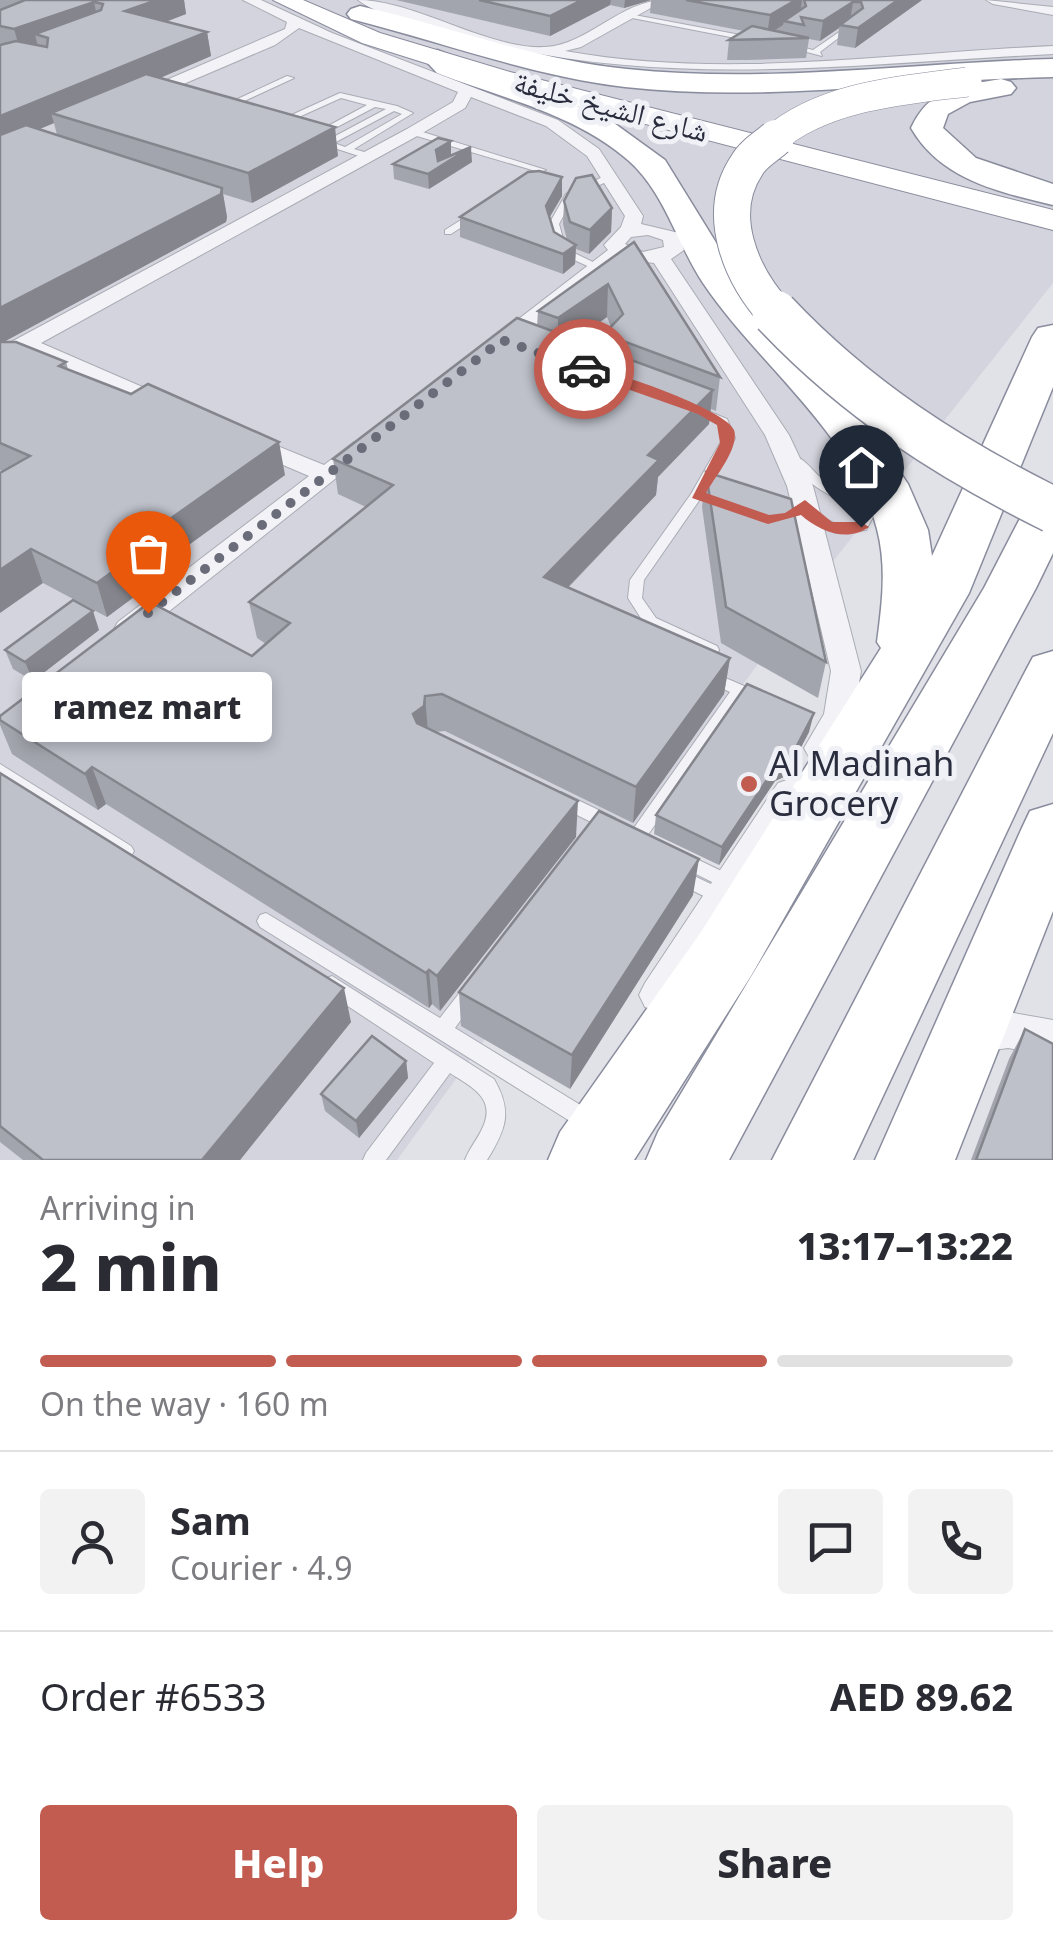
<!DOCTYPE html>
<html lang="en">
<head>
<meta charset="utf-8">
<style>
	:root { --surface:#fff; --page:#f2f2f3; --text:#2b2b33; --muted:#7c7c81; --line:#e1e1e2; --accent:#c25c50 }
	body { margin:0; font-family:"Noto Sans","Noto Naskh Arabic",sans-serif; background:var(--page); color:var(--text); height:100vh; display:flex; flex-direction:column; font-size:38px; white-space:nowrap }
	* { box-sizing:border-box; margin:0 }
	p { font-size:32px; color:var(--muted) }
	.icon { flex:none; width:55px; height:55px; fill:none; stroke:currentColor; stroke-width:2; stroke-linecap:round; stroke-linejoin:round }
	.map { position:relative; height:1160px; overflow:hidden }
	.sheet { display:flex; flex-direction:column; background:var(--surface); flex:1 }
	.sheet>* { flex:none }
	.pin { position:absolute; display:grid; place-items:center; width:85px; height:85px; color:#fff; margin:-102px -42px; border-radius:50% 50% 50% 0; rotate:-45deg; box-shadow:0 0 10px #0007 }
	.pin .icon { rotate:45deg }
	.courier { position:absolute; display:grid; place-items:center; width:100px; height:100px; margin:-50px; border:8px solid #c25c50; border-radius:50%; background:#fff; color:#222; box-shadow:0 2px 12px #0007 }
	.bubble { position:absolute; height:70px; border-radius:10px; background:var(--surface); box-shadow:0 5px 15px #0003; font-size:32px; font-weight:800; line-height:70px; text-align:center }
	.head em { font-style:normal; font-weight:800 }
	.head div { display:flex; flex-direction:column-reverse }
	.head { display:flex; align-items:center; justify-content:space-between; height:170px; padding:0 40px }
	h1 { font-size:65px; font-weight:800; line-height:75px }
	.bar { display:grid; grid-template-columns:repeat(4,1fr); gap:15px 10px; align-content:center; height:120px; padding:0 40px }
	.bar i { height:12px; border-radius:8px; background:var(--line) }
	.bar .selected { background:var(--accent) }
	.bar p { grid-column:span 4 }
	.line { display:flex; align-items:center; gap:25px; padding:0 40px; border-top:2px solid var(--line) }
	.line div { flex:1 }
	.round { display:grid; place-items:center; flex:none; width:105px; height:105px; border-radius:10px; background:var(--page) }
	.cta { display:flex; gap:20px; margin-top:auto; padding:20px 40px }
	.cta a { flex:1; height:115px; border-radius:10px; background:var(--accent); color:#fff; font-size:40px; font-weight:800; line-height:115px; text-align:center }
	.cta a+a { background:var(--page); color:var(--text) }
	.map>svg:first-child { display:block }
	.built { fill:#d3d4dd }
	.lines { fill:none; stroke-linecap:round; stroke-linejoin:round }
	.service-casing { stroke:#aaacb5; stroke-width:2 }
	.minor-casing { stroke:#aaacb5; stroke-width:2 }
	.trunk-casing { stroke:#898c9d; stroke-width:2 }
	.motorway-casing { stroke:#898c9d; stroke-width:3 }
	.service { fill:#f3f3f7; fill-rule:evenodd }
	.minor { fill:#f3f3f7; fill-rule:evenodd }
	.trunk { fill:#fff; fill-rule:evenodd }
	.motorway { fill:#fff; fill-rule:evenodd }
	.motorway-bridge-far2-casing { stroke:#898c9d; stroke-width:30; stroke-linecap:butt }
	.motorway-bridge-far1-casing { stroke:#898c9d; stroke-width:38; stroke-linecap:butt }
	.motorway-bridge-casing { stroke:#898c9d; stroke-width:48; stroke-linecap:butt }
	.motorway-bridge-far2 { stroke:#fff; stroke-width:29 }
	.motorway-bridge-far1 { stroke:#fff; stroke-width:36 }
	.motorway-bridge { stroke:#fff; stroke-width:45 }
	.wall { fill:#a3a5ae; fill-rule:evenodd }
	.shaded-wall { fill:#85868d }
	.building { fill:#bec0ca; stroke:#85868d; stroke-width:2.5 }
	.route { fill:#c25c50 }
	.done { stroke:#6a6c7a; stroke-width:10; stroke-dasharray:0 18 }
	.poi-dot { fill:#c25c50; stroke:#f0f1f6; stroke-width:4 }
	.labels { text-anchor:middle; stroke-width:10; stroke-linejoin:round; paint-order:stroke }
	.far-street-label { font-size:30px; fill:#2a2d3e; stroke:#f0f1f6 }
	.poi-label { font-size:35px; fill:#2a2d3e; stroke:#f0f1f6; text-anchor:start }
</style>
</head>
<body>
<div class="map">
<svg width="1053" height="1160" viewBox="0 0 1053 1160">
	<rect width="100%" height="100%" fill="#e1e2e8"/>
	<path class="built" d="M0,0H1053V283L827,569L397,1160H0Z"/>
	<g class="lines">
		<g class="service-casing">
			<g id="service">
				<path d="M629,14L751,37L755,39L751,41L627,17Z"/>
				<path d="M848,26L853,27L820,52L822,56L788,47L792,45L813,50Z"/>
				<path d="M287,76L294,78L225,110L218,108Z"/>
				<path d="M340,93L397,106L413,113L354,149L371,154V158L368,159L316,142L320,139L326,141L386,109L375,107L320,136L316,134L317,132L367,105L341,98L281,125L274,123ZM394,111L402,114L345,147L334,143Z"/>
				<path d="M410,130H416L546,170L539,172L410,134Z"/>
				<path d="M609,174L612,175V179L573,198L559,224L566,249L597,264L599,266L594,269L559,253L549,224L566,194Z"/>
				<path d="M472,213L480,215L451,234H445V230Z"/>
				<path d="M603,326L607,327V331L578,358H570V354L599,327Z"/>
				<path d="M696,406L727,419L735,438L703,495L644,580L642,598L656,618L717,646L719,650L717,654L712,655L646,626L628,598L630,580L691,494L723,438L718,424L692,411L690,409Z"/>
				<path d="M801,459C810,465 816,475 826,482C844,494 861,499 873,517L866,530L836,533L803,518L802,515L808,511L838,525L857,523L860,517C847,501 827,496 811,483C804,477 800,470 795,463Z"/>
				<path d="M709,671L763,694L766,698L763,702L758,704L743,698L643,842L637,844L631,842L629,837L631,832L730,692L704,680L702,676L704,672Z"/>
				<path d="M0,764L131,846L134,851L131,856L125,858L119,856L0,778Z"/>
				<path d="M561,792L615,818L617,823L615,828L609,830L603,828L555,804L553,799L555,794Z"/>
				<path d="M682,852L736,878L739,883L736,888L730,890L724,888L676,864L673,859L676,854Z"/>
				<path d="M679,869L728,892L731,897L728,902L722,905L716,902L673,881L670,876L673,871Z"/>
				<path d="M266,913L440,1018L464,987L471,984L478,987L480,993L455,1028L587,1109L590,1116L587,1123L580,1126L573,1123L260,927L257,921L260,915Z"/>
				<path d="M332,976L494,1079C513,1112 506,1129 487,1160H465C469,1149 476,1141 481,1131C498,1099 473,1088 450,1073L386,1160H363L366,1153L434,1063L325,991L323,985L325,979Z"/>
			</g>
		</g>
		<g class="minor-casing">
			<g id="minor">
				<path d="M243,0H261L332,33L558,120L599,149L643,216L641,224L679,233L684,250L671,259L789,435L813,486L861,671L854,715L831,757L820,760L809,757L804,748L824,714L831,671L787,486L765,435L654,263L621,259L504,350H488L485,345L608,250L604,245L621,227L625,216L587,156L546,126L471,97L465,108L419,135L41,343L177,402V412H161L25,352L0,364V348L407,129L453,102L458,92L299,28L275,45L146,100H134V94L285,29L287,22ZM648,235L663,240L664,247L643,252L625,244L631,237Z"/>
				<path d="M358,0C414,0 489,50 545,47C588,45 621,0 665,0L581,47L565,51C726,80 891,53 1053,46V54C848,64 660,91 458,36C427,27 384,19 358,0Z"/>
				<path d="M986,0L1053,7V15L993,4Z"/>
				<path d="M250,435L324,465L354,442H372L375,447L138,636H118L114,629L118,622L309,476L241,447L238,442Z"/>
				<path d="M790,779L802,783L806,792L671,1007L658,1012L645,1007L639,995L645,983L778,783Z"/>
				<path d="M1008,1012L1053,1020V1056L1008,1048L971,1053L957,1048L952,1035L957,1022Z"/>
			</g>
		</g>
		<g class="trunk-casing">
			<path id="trunk" d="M273,0H303L380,33L510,72L1053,210V230L492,84L362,43Z"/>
		</g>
		<g class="motorway-casing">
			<g id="motorway">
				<path d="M360,6C449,26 536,60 627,69C768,84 911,63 1053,59V77C911,80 767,103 625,87C532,76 442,42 351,19L347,14L351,9Z"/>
				<path d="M437,50L607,118L665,160L736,275L881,444L908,484L928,530L932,556L1032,337L1038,328L1053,325V387L969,593L751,976L634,1160H548L560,1132L701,932L881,648L877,642C882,604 887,567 877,529C852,432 758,365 703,283C677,244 665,193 629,161C576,114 501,98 437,73L423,58Z"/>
				<path d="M1001,79L1011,82L1016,88L1011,94L970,102L948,114L943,128L976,158L1053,184V205C999,192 941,180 911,128C930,87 960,86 1001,79Z"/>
				<path d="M1053,486V553L1036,588L729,1160H646L658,1132L984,588L1029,501L1036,490Z"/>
				<path d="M1053,651V733L853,1160H772L1025,672L1033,657Z"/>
				<path d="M1053,804V911L955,1160H875L1021,830L1030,811Z"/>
			</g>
		</g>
		<use href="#service" class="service"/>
		<use href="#minor" class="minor"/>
		<use href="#trunk" class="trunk"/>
		<use href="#motorway" class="motorway"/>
		<g class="motorway-bridge-far2-casing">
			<path id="motorway-bridge-far2" d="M773,140C823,96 904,90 967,82"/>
		</g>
		<g class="motorway-bridge-far1-casing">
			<path id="motorway-bridge-far1" d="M776,138C767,146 753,154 747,165C714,214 741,276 777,315"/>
		</g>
		<g class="motorway-bridge-casing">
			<path id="motorway-bridge" d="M775,313C856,399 948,458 1053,510"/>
		</g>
		<use href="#motorway-bridge-far2" class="motorway-bridge-far2"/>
		<use href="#motorway-bridge-far1" class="motorway-bridge-far1"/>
		<use href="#motorway-bridge" class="motorway-bridge"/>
	</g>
	<g class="wall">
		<path d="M0,0H184L186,14L166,22L207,32L211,56L160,78L338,156L252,203L223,194L227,217L226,222L3,342L66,362L68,369L285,475L135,584L138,594L107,617L43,583L2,471L0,470ZM54,123L57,135L39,129Z"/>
		<path d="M396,0H922L855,48L837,45L839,28L820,41L809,39L806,58L747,60H727L729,40L744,31L650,13L651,0L624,8L610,5L550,36Z"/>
		<path d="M451,155L472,162L429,189L394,179L393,164Z"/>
		<path d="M562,196L549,218L554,232L567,240L563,224L564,201L612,208L611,232L589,254L576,249L575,264L563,274L460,237V217Z"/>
		<path d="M634,242L720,377L716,411L711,409L709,424L658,477L656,495L568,588L730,658L724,694L633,823L445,731L435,732L576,837L440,1011L432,1004L429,1008L106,804L98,810L12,754L0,725V716L252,656L266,644L257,638L249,602L366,507L338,494L333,459L537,326L538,311ZM607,317L611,327L604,334L603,350L575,339Z"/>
		<path d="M706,472L826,662L818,698L721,643L702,507Z"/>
		<path d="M99,630L33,681L13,669L5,650Z"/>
		<path d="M809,732L786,776L775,781L719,865L654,834L656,815Z"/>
		<path d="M0,773L351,1022L240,1160H23L0,1142Z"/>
		<path d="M693,895L570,1089L461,1026L459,992Z"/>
		<path d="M1025,1029L1053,1160H971L1009,1059Z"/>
		<path d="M406,1061L408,1078L359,1138L325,1111L321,1094Z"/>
	</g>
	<g class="shaded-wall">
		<path d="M157,0H184L186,14L130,35L125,11Z"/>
		<path d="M582,0H611L610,5L550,36V16Z"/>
		<path d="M625,0H651L624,8Z"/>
		<path d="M796,0H802L800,15L784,21L783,25L767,35L770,15Z"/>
		<path d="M898,0H922L855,48L858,28Z"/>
		<path d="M94,2L99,25L35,34L38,47L21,53L14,29Z"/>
		<path d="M853,2L850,21L840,25L839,28L820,41L823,21Z"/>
		<path d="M207,32L211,56L67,118L51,113L54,123L0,146V116Z"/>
		<path d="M335,127L338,156L252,203L248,173Z"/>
		<path d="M451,141V156L437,165L436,150Z"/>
		<path d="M471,147L472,162L429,189L428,174Z"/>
		<path d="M562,177V196L545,225L546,206Z"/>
		<path d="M222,188L227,217L226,222L0,344V308Z"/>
		<path d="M612,208L611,232L589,254L590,230Z"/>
		<path d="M576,245L575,264L563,274V254Z"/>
		<path d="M608,284L607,317L558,352V318Z"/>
		<path d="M713,390L709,424L658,477L656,495L543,613L544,577L648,455Z"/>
		<path d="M279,442L285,475L135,584L138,594L107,617L97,583L119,555Z"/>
		<path d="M31,549L43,583L0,613V570Z"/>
		<path d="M93,611L99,630L33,681L25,662Z"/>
		<path d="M730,658L724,694L633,823L636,787Z"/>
		<path d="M425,696L428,732L427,742L413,714Z"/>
		<path d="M814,713L809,732L786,776L775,781L719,865L722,847Z"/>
		<path d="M92,767L106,804L98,810L85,774Z"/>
		<path d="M578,801L576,837L440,1011L437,976Z"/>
		<path d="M699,859L693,895L570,1089L572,1055Z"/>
		<path d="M429,970L432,1004L429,1008L426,973Z"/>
		<path d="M344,988L351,1022L240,1160H202Z"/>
		<path d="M406,1061L408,1078L359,1138L356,1121Z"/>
	</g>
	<g class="building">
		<path d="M25,0H157L125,11L207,32L0,116V45L16,41L47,47L48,38L35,34L101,10L103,4L94,2L14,29L0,26V10Z"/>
		<path d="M479,0H582L550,16Z"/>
		<path d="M686,0H796L770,15Z"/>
		<path d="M804,0H898L858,28L840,25L863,8L861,2H853L823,21L801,17L804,25L784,21L806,6Z"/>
		<path d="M752,26L809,38L729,40Z"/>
		<path d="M146,74L335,127L248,173L51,113Z"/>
		<path d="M26,125L222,188L221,194L0,308V135Z"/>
		<path d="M438,138L451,141L436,150L438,161L471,147L428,174L393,164Z"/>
		<path d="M539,171L562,177L546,206L554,232L576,245L563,254L460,217L528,172Z"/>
		<path d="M592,175L612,208L590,230L570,222L564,201L576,178Z"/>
		<path d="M634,242L720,377L604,334L623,314L608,284L558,318L538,311Z"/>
		<path d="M517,318L713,390L648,455L659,460L544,577L730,658L636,787L442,694L425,696L424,706L413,714L417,723L578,801L437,976L429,970L426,973L92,767L85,774L0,720V716L150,602L252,656L290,623L249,602L393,485L333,459Z"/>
		<path d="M0,342H16L66,362L59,366L131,394L148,384L279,442L119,555L128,560L97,583L31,549L0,570V473L30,456L0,443Z"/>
		<path d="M706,472L791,499L826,662L726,607Z"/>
		<path d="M73,600L93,611L25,662L5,650Z"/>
		<path d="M747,684L814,713L791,757L779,762L722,847L656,815Z"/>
		<path d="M0,773L344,988L202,1160H43L0,1126Z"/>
		<path d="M599,811L699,859L572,1055L459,992Z"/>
		<path d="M1025,1029L1053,1044V1160H976Z"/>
		<path d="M372,1036L406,1061L356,1121L321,1094Z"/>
	</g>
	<path class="route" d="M579,367C602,365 728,410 734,430C740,448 714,478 706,493L769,515L785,513L805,500L832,522H861L869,527C847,543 819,531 801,515L768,524L692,498L720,443L717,425L698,414L579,372Z"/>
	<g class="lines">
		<path class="done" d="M148,613L502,340L584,369"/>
	</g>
	<circle class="poi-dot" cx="749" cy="784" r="10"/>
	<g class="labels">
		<g class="far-street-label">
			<text transform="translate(611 107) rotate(15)" y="10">شارع الشيخ خليفة</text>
		</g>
		<g class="poi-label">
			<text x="769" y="776">Al Madinah<tspan x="769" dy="40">Grocery</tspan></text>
		</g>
	</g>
</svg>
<div class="pin" style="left:148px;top:613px;background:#ea580c"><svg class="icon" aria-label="bag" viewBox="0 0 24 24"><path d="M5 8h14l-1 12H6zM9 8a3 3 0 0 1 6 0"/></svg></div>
<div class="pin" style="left:861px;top:527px;background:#1f2937"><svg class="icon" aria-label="home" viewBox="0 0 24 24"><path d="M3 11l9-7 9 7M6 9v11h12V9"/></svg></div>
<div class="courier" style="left:584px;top:369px"><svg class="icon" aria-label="car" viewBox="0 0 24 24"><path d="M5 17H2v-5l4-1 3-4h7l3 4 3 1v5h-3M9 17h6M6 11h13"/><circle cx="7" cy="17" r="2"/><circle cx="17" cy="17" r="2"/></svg></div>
<div class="bubble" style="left:22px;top:672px;width:250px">ramez mart</div>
</div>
<section class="sheet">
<div class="head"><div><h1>2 min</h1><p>Arriving in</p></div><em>13:17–13:22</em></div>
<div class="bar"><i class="selected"></i><i class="selected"></i><i class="selected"></i><i></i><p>On the way · 160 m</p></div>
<div class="line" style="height:180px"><a class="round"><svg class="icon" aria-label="person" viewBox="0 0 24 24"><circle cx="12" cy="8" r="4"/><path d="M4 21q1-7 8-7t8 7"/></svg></a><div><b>Sam</b><p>Courier · 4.9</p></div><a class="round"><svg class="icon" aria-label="chat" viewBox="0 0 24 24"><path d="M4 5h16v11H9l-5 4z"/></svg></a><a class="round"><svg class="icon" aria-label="phone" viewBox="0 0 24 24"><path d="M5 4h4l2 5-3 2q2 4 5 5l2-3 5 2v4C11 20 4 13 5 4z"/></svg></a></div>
<div class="line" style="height:130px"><div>Order #6533</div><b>AED 89.62</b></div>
<div class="cta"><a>Help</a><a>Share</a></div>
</section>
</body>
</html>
